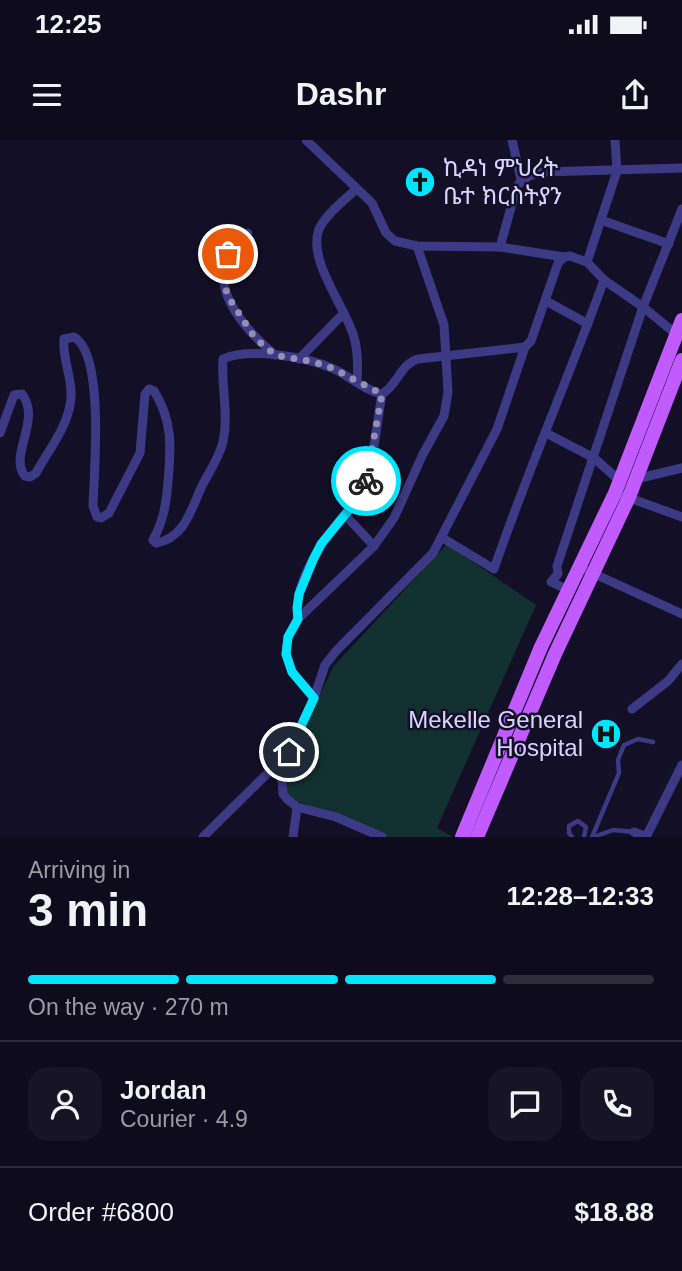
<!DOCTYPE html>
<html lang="en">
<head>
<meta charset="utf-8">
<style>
	:root { --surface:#0e0b1c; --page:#171425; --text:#f1f3f6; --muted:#9b9ba3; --line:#2e2b3b; --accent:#00e5ff }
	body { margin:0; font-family:Helvetica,"Noto Sans Ethiopic",sans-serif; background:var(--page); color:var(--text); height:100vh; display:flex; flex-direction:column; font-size:26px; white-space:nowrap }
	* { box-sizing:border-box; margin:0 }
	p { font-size:23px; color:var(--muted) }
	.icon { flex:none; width:38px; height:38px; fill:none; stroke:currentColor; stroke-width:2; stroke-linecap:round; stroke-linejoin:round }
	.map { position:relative; height:697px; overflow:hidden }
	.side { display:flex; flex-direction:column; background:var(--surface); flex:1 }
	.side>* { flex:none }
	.pin { position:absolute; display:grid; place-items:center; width:60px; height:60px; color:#fff; margin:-30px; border:4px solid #fff; border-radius:50%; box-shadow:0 2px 7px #0007 }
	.courier { position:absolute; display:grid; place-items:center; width:70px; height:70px; margin:-35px; border:5px solid #00e5ff; border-radius:50%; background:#fff; color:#222; box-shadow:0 2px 9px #0007 }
	.head em { font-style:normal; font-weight:600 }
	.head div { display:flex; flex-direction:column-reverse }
	.head { display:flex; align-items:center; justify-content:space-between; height:119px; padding:0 28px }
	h1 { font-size:46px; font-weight:600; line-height:52px }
	.bar { display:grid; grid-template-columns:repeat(4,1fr); gap:10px 7px; align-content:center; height:84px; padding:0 28px }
	.bar i { height:9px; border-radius:5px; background:var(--line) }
	.bar .active { background:var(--accent) }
	.bar p { grid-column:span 4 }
	.line { display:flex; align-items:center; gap:18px; padding:0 28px; border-top:2px solid var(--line) }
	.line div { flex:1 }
	.round { display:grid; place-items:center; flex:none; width:74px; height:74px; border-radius:21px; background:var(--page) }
	.status { display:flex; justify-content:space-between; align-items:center; height:49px; padding:0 35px; background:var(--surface); direction:ltr }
	.status svg { height:19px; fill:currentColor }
	header { display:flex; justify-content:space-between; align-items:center; height:91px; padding:0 28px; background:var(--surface); font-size:32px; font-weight:600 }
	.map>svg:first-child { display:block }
	.green { fill:#12302f }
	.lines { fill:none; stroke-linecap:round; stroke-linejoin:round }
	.lane { stroke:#3d3a85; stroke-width:4.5 }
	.street { stroke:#3d3a85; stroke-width:9 }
	.primary { stroke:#c25bff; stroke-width:14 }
	.done { stroke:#948fb3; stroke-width:7; stroke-dasharray:0 12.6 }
	.route { stroke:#00e5ff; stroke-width:9 }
	.labels { text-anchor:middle; stroke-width:5; stroke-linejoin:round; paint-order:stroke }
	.poi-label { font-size:24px; fill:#d9d4ff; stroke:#130f26; text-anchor:start }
</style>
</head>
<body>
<div class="status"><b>12:25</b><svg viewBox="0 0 49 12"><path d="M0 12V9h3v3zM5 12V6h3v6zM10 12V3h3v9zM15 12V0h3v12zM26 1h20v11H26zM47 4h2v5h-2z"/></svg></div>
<header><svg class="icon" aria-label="menu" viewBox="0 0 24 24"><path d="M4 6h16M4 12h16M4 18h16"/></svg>Dashr<svg class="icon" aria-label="share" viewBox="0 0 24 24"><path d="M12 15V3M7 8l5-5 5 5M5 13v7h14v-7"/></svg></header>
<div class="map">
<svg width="682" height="697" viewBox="0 0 682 697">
	<rect width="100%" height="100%" fill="#130f26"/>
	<path class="green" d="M447,404L536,465L437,688L453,697H386L287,657L284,643L299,600L333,527Z"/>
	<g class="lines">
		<g class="lane">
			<path d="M572,697L569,693V686L578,681L586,687L584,697"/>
			<path d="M592,697L619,633L618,620L624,605L638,599L653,602"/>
			<path d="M593,697L613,690L634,692"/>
		</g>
		<g class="street">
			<path d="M306,0L372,63L386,93L395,101L417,106L500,107L564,117L570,116L587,122L604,140L643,167L676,194H680"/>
			<path d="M512,0L521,40"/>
			<path d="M356,49C344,61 326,74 319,89C307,120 345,166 354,197C358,211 358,226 357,241"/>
			<path d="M601,80L669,104"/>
			<path d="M248,93C242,103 231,108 227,118C211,154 250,194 275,215"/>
			<path d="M500,107L517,46C524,37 532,34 542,32L682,28"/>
			<path d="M587,122L617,31L615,0"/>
			<path d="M546,161L588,184"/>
			<path d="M299,219L344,173"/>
			<path d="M0,293L14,255L22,254C42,280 8,316 25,336L30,337L36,333C49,309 72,282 71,253C71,235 62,216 64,199L74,197C105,214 94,333 93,366L97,377L101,378L109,373L140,313L145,254L149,249L154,251C173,281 171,308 168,342C166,364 164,380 153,400L156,403C185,398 191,369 202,346C209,332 219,318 223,302C229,274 221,247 223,219C249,207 308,217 334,229C349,236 366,251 382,254"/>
			<path d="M546,293L594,318L619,340"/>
			<path d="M636,339L682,328"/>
			<path d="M624,356L682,377"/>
			<path d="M345,375L374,406"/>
			<path d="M441,397L494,429C527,332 569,237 604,140"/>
			<path d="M588,431L682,474"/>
			<path d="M569,450L551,442L558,434L557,426L643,167L682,69"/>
			<path d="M298,479C293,441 322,402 345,374C351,367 361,359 365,349C373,323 377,282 382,254C398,245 400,224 418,219L525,207"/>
			<path d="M314,558L292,532L286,515L288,497L298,479L374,406L394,378L423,314L444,276L448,252L444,185L417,106"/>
			<path d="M632,569L668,541L682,524"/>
			<path d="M289,613L282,641L283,654L287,659L297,667L336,677L382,697"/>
			<path d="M634,692L646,697L682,625"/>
			<path d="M203,697L289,612L314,558L325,525L336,511L433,413L497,289L525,207L531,201L558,123L564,117"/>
			<path d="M293,697L297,667"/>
		</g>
		<g class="primary">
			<path d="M462,697L541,507L615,353L682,180"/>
			<path d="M477,697L555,514L629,357L682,220"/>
		</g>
	</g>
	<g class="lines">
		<path class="done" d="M228,114L223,134L225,147L229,158L255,198L275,215L314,222L332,228L382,254L366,341"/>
		<path class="route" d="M289,612L314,558L292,532L286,514L288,497L298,479L297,468L299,454L313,420L321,404L362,354L366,341"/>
	</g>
	<defs>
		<g id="church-disc" transform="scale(1.575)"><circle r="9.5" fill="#00e5ff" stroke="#130f26"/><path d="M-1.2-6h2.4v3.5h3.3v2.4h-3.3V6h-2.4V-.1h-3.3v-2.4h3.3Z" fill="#111"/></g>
		<g id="hospital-disc" transform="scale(1.575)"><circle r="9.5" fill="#00e5ff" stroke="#130f26"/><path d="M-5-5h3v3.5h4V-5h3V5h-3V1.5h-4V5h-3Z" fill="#111"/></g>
	</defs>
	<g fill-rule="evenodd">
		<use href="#church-disc" x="420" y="42"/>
		<use href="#hospital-disc" x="606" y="594"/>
	</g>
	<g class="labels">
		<g class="poi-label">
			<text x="443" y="36">ኪዳነ ምህረት<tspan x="443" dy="28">ቤተ ክርስትያን</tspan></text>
			<text x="583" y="588" text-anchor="end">Mekelle General<tspan x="583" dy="28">Hospital</tspan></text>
		</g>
	</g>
</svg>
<div class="pin" style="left:228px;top:114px;background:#ea580c"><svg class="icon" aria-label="bag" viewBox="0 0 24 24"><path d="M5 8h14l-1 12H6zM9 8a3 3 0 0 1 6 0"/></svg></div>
<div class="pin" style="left:289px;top:612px;background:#1f2937"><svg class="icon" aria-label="home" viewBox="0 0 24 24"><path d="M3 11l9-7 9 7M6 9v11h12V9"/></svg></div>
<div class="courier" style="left:366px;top:341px"><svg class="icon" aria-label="bike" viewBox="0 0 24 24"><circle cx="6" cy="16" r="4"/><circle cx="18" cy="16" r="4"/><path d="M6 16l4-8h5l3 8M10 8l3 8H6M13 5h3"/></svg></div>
</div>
<section class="side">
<div class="head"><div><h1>3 min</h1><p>Arriving in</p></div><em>12:28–12:33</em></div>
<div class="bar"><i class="active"></i><i class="active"></i><i class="active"></i><i></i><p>On the way · 270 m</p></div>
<div class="line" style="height:126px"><a class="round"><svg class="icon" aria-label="person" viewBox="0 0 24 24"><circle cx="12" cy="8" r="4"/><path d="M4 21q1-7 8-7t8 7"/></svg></a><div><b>Jordan</b><p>Courier · 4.9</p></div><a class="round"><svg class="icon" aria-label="chat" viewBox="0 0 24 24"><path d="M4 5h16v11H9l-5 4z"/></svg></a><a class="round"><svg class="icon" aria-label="phone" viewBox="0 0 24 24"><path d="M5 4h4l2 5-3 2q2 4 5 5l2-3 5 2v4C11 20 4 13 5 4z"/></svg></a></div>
<div class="line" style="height:91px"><div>Order #6800</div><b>$18.88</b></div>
</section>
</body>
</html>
